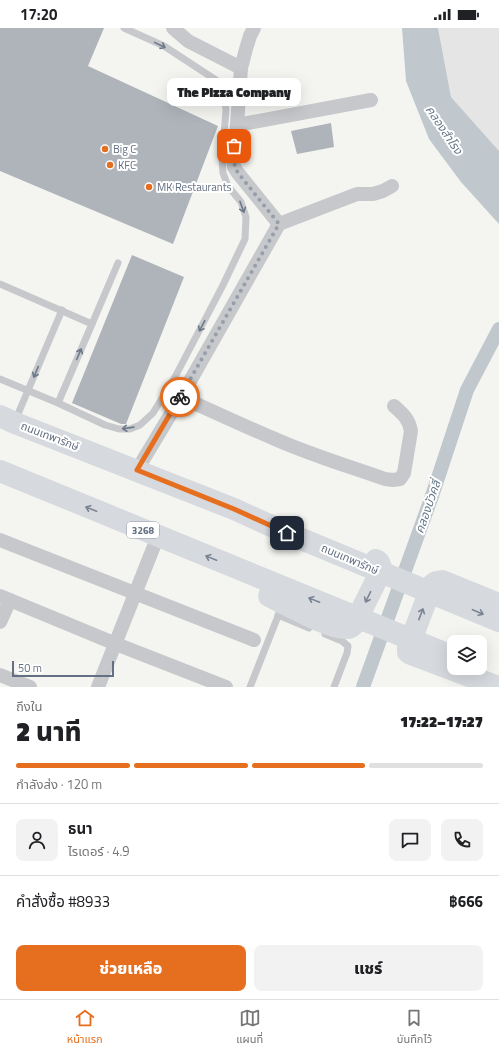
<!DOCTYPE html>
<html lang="th">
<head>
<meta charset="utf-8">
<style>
	:root { --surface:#fff; --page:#f2f2f2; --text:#202124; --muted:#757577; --line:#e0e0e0; --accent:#e66f1f }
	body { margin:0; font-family:"Titillium Web","Noto Sans Thai",sans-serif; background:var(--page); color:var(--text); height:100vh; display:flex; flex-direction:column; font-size:15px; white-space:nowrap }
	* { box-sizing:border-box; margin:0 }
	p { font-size:13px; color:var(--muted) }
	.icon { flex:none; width:22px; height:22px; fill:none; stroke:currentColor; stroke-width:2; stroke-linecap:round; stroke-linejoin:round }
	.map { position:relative; height:659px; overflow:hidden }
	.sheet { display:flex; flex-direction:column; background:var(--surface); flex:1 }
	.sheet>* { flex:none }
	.buttons { position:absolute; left:447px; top:607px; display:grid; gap:8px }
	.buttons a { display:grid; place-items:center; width:40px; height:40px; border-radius:8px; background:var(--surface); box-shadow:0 4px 16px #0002; font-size:20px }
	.scale { position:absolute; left:12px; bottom:10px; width:102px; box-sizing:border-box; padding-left:4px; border:2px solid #636f82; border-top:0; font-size:11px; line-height:14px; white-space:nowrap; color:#636f82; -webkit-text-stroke:3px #fff; paint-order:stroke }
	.pin { position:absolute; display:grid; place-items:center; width:34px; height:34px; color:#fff; margin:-17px; border-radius:8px; box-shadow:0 2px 6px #0006 }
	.courier { position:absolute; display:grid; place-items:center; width:40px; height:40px; margin:-20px; border:3px solid #e66f1f; border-radius:50%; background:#fff; color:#222; box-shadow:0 1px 5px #0007 }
	.bubble { position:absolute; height:28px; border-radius:8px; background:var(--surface); box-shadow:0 4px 16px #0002; font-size:13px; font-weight:800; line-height:28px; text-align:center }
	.head em { font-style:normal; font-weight:800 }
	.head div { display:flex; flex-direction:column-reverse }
	.head { display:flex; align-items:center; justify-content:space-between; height:68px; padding:0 16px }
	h1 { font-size:26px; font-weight:800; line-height:30px }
	.bar { display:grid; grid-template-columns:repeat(4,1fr); gap:6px 4px; align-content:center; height:48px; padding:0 16px }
	.bar i { height:5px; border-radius:3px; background:var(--line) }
	.bar .current { background:var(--accent) }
	.bar p { grid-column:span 4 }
	.line { display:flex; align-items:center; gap:10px; padding:0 16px; border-top:1px solid var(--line) }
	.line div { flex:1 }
	.round { display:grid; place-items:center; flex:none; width:42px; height:42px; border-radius:8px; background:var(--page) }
	.button { display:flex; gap:8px; margin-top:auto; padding:8px 16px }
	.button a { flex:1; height:46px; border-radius:8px; background:var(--accent); color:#fff; font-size:16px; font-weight:800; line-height:46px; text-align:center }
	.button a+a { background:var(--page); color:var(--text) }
	.status { display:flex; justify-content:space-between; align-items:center; height:28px; padding:0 20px; background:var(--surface); direction:ltr }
	.status svg { height:11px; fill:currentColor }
	.tab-bar { display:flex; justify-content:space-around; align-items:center; height:56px; border-top:1px solid var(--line); background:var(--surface); font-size:11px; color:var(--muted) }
	.tab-bar a { display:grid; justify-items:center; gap:2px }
	.tab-bar .current { color:var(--accent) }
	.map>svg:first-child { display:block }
	.built { fill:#e4e5e4 }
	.water { fill:#c0c8ce }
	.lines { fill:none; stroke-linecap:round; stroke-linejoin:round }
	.canal { stroke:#c0c8ce; stroke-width:14 }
	.building { fill:#afb4ba }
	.lane { stroke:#c6c8cc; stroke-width:7 }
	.street { stroke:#c6c8cc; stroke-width:14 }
	.primary { stroke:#d6d9de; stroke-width:22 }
	.oneway { stroke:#6d7889 }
	.oneway2 { stroke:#7a8494 }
	.done { stroke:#969ea8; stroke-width:4; stroke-dasharray:0 7.2 }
	.route { stroke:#e66f1f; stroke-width:5 }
	.poi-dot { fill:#e66f1f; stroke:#fff; stroke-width:1.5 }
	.labels { text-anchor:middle; stroke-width:4; stroke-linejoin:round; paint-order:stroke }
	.shield { fill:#fff; stroke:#929aa8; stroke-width:1 }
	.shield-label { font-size:10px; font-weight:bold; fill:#636f82 }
	.poi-label { font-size:11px; fill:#636f82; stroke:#fff; text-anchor:start }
	.street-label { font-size:11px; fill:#636f82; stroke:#fff }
	.water-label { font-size:12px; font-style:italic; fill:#637786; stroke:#fff }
</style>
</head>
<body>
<div class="status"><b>17:20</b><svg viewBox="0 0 49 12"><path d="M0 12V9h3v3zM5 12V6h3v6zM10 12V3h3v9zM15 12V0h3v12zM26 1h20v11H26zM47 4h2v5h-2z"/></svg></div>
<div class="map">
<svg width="499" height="659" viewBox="0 0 499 659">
	<rect width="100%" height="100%" fill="#f4f5f0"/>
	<path class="built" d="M438,0H499V123L451,69Z"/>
	<path class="water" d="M402,0H438L451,69L499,123V196L461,154L429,111L406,53Z"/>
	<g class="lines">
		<path class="canal" d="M363,659L432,468L467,362L499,301"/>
	</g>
	<g class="building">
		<path d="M0,0H104L88,38L218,98L173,216L0,143Z"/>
		<path d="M331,95L334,119L297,126L291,103Z"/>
		<path d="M132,227L184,249L126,396H121L72,375Z"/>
	</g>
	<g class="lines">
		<g class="lane">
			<path d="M0,256L92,296L58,375L105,397L119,401H130L140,397L153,385L175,349L223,257L245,211L246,189L241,174L228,158L223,145L222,130L226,82L224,66L216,52L164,18L124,0"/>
			<path d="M92,296L118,235"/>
			<path d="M0,351L58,375"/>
			<path d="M15,393L62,282"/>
			<path d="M278,587L309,600"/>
			<path d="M325,606L342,613L348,618L347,625L334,659"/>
			<path d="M250,659L280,583"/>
		</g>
		<g class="street">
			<path d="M173,0L188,13L241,40"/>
			<path d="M254,0L250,8L246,21L241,40L237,97L233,129L234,139L238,145L279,196"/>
			<path d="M237,97L371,72"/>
			<path d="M181,369C212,383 244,398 275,411C311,427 348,438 385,451L393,452L400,451L404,445L411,403C409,391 403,386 394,378"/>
			<path d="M137,442L181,369L279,196L357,166H373L383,163L392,158"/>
			<path d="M0,512L254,612"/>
			<path d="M0,568L116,616L226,659"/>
			<path d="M0,594L10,572"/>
			<path d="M0,647L30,659"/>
			<path d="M98,659L158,508"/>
		</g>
		<g class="primary">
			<path d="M0,388L15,395L234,481L287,505L499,593"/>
			<path d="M0,443L454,629"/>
			<path d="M269,568C286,576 331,602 348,600C351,600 353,597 355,595L380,545C381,540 381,535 376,532"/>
			<path d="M498,659L411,626L408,624V620L432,557L436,554L442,553L499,576"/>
		</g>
	</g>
	<defs><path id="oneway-shaft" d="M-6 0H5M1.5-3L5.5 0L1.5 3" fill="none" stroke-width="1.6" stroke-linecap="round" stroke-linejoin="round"/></defs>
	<g class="oneway">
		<use href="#oneway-shaft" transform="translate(160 17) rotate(26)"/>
		<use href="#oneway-shaft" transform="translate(242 179) rotate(70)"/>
		<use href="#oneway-shaft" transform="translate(202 298) rotate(118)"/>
		<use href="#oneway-shaft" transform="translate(79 326) rotate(-67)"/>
		<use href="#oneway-shaft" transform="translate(36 344) rotate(113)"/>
		<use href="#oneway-shaft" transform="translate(128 400) rotate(172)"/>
	</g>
	<g class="oneway2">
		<use href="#oneway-shaft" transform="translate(91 481) rotate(-158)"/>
		<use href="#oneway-shaft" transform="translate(211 530) rotate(-158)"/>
		<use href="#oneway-shaft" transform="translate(368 569) rotate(116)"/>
		<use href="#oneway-shaft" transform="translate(314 572) rotate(-158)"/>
		<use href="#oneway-shaft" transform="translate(478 584) rotate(23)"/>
		<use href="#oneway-shaft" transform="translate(421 586) rotate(-69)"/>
	</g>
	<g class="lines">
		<path class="done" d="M180,369L279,196L238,145C233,136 233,128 234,118"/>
		<path class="route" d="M180,369L137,442L234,481L287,505"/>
	</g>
	<g class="poi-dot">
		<circle cx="105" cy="121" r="4"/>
		<circle cx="110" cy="137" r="4"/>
		<circle cx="149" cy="159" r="4"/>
	</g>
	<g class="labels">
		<rect class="shield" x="127" y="494" width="32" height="16" rx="3"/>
		<g class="shield-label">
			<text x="143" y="506">3268</text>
		</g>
		<g class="poi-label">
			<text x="113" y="125">Big C</text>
			<text x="118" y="141">KFC</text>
			<text x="157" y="163">MK Restaurants</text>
		</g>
		<g class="street-label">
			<text transform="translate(50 408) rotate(21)" y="4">ถนนเทพารักษ์</text>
			<text transform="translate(350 531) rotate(23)" y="4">ถนนเทพารักษ์</text>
		</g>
		<g class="water-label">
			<text transform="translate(444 102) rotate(56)" y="4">คลองสำโรง</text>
			<text transform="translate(428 479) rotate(-71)" y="4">คลองบัวคลี่</text>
		</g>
	</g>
</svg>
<div class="buttons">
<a><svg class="icon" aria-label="layers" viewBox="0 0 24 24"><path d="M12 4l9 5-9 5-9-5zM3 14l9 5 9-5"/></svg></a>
</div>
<div class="scale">50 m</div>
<div class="pin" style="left:234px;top:118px;background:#ea580c"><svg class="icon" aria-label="bag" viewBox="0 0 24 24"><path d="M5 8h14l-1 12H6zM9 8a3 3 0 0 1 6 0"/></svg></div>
<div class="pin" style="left:287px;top:505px;background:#1f2937"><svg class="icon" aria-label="home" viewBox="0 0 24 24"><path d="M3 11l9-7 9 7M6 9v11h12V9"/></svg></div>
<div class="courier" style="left:180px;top:369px"><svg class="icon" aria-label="bike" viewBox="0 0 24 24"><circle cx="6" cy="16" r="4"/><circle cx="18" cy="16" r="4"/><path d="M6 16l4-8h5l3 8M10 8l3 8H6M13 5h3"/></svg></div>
<div class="bubble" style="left:167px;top:50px;width:134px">The Pizza Company</div>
</div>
<section class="sheet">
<div class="head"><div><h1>2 นาที</h1><p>ถึงใน</p></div><em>17:22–17:27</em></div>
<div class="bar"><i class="current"></i><i class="current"></i><i class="current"></i><i></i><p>กำลังส่ง · 120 m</p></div>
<div class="line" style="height:72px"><a class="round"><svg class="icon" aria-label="person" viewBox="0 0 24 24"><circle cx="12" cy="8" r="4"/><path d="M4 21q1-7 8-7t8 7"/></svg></a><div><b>ธนา</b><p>ไรเดอร์ · 4.9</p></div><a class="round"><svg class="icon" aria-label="chat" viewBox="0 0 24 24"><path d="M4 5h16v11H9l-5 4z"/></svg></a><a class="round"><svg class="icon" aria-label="phone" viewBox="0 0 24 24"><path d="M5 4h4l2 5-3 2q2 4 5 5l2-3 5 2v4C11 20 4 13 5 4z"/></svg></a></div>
<div class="line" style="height:52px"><div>คำสั่งซื้อ #8933</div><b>฿666</b></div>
<div class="button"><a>ช่วยเหลือ</a><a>แชร์</a></div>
</section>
<nav class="tab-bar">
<a class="current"><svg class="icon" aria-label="home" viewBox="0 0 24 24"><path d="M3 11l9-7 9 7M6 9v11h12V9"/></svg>หน้าแรก</a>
<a><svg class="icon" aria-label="map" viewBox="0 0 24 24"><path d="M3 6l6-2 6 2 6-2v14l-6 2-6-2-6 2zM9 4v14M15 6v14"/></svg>แผนที่</a>
<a><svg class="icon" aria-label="saved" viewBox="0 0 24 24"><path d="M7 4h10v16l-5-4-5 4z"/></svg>บันทึกไว้</a>
</nav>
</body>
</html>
